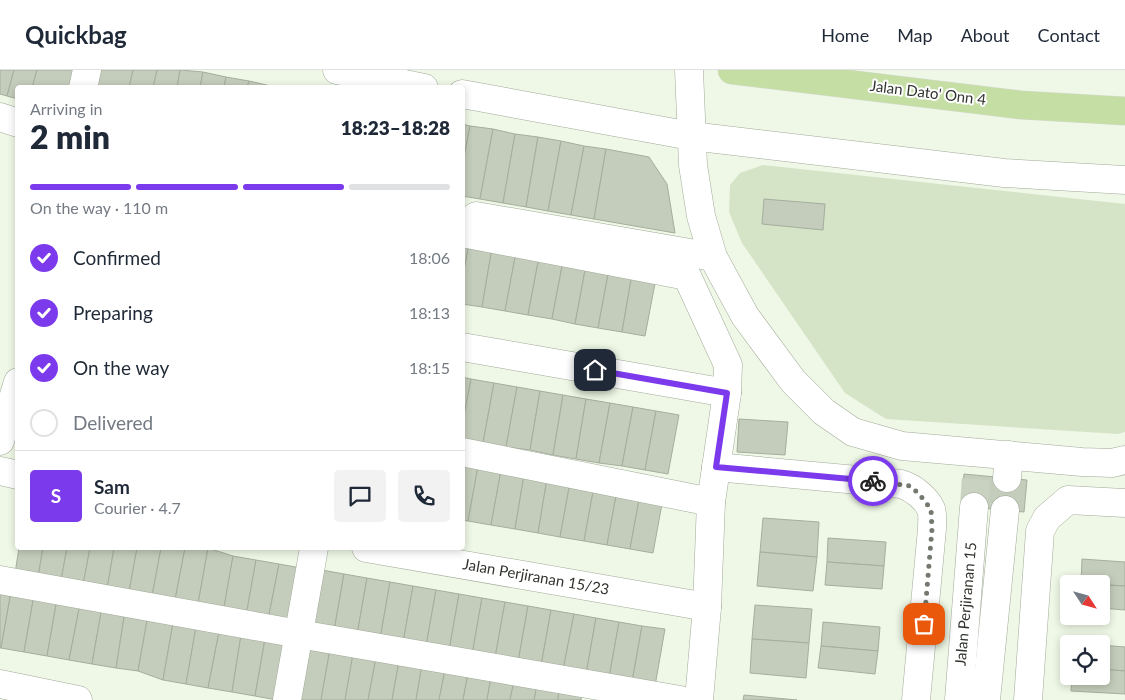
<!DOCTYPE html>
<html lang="en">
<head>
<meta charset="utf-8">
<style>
	:root { --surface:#fff; --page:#f2f2f3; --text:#1f2937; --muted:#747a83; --line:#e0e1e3; --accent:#7c3aed }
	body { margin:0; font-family:Lato,sans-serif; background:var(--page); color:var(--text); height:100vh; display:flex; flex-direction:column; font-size:19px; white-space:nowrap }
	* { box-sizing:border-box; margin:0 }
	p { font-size:16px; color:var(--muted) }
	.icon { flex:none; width:28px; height:28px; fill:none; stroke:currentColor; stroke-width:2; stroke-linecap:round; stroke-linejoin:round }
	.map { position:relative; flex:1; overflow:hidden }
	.drawer { position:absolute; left:15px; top:15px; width:450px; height:465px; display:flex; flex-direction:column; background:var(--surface); border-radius:5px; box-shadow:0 2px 8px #0003 }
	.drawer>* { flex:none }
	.needle { width:32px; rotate:126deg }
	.fabs { position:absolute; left:1060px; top:505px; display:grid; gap:10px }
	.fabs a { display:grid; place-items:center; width:50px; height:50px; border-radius:5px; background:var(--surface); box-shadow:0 2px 8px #0003; font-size:25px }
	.pin { position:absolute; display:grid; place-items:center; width:42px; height:42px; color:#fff; margin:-21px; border-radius:10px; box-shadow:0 2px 8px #0006 }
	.courier { position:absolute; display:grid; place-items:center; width:50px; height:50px; margin:-25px; border:4px solid #7c3aed; border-radius:50%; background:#fff; color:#222; box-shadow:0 1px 6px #0007 }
	.headline em { font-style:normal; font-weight:800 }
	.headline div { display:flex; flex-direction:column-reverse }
	.headline { display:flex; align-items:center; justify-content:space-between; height:85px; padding:0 15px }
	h1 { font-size:32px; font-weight:800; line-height:38px }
	.bar { display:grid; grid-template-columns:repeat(4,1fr); gap:8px 5px; align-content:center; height:60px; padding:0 15px }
	.bar i { height:6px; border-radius:4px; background:var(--line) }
	.bar .selected { background:var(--accent) }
	.bar p { grid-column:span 4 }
	.line { display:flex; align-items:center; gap:12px; padding:0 15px; border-top:1px solid var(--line) }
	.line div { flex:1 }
	.round { display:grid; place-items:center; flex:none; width:52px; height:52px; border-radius:5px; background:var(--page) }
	ol { padding:0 15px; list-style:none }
	li { display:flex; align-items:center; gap:15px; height:55px }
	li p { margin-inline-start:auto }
	li .icon { padding:5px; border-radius:50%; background:var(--accent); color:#fff; stroke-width:4 }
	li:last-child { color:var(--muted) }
	li i { width:28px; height:28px; border:2px solid var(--line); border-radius:50% }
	header { display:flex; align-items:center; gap:30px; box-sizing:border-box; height:70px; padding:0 25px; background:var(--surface); border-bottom:1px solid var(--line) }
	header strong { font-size:24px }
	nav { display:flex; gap:28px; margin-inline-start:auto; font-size:18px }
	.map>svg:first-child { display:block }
	.green { fill:#d5e3c6 }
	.building { fill:#c4ccbb; stroke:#a5ae9d }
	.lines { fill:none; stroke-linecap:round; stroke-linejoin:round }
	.minor-tunnel { stroke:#c9d1c1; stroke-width:28; stroke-dasharray:28 14; stroke-linecap:butt }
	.minor-casing { stroke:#a1aa99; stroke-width:29 }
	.major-casing { stroke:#dadad9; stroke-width:29 }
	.minor { stroke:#fff; stroke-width:28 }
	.major { stroke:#c4dea3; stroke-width:28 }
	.done { stroke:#73796e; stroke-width:5; stroke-dasharray:0 9 }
	.route { stroke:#7c3aed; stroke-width:6 }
	.labels { text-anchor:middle; stroke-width:4; stroke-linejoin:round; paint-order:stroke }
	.street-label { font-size:15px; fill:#30342d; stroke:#fff }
</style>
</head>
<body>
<header>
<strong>Quickbag</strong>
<nav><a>Home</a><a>Map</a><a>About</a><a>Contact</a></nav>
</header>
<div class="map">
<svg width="1125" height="630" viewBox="0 0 1125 630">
	<rect width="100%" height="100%" fill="#eff8e6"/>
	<path class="green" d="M763,95L1125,134V362L1118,364L886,349L845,323L742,173L729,142L730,115L740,103Z"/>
	<g class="building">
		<path d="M0,0H14L7,26L0,24Z"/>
		<path d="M14,0H37L32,18H18V29L7,26Z"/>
		<path d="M37,0H74L69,18H32Z"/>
		<path d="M101,0H133L129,18H97Z"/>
		<path d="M133,0H157L153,18H129Z"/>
		<path d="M157,0H180L177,18H153Z"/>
		<path d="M180,0L203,2L200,18H177Z"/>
		<path d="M203,2L226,7L224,18H200Z"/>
		<path d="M226,7L249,11L247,18H224Z"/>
		<path d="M249,11L271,16V18H247Z"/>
		<path d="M462,54L470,56L462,98Z"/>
		<path d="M470,56L493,59L480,129L462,126V98Z"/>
		<path d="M493,59L515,64L503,133L480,129Z"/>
		<path d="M515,64L538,67L526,137L503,133Z"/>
		<path d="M538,67L561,71L548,141L526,137Z"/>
		<path d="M561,71L584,76L571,145L548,141Z"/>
		<path d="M584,76L606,79L594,149L571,145Z"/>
		<path d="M606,79L649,87L667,114L675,163L594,149Z"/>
		<path d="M764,129L825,134L823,160L762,154Z"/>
		<path d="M462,173L469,174L462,211Z"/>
		<path d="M469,174L492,178L482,237L462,234V211Z"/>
		<path d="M492,178L516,182L505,241L482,237Z"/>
		<path d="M516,182L539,187L528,245L505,241Z"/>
		<path d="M539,187L563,191L552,249L528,245Z"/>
		<path d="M563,191L586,195L575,254L552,249Z"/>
		<path d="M586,195L609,199L598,258L575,254Z"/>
		<path d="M609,199L632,204L622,262L598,258Z"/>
		<path d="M632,204L656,208L645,266L622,262Z"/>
		<path d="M462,307L471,309L462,356Z"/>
		<path d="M471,309L494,313L483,373L462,369V356Z"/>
		<path d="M494,313L517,317L506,377L483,373Z"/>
		<path d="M517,317L540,321L530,380L506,377Z"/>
		<path d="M540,321L563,325L553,385L530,380Z"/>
		<path d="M563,325L586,329L576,389L553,385Z"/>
		<path d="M586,329L610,333L599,393L576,389Z"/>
		<path d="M610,333L633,337L622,396L599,393Z"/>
		<path d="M633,337L656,341L645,400L622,396Z"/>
		<path d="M656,341L679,345L668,404L645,400Z"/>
		<path d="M739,349L788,352L785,385L737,382Z"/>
		<path d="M462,388L479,391L468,451L462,450Z"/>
		<path d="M479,391L502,395L491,455L468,451Z"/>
		<path d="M502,395L525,399L515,459L491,455Z"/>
		<path d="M525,399L548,403L538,463L515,459Z"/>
		<path d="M548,403L571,407L560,467L538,463Z"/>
		<path d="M964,404L1027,410L1024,442L961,436Z"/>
		<path d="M571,407L595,411L584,471L560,467Z"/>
		<path d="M595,411L618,415L607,475L584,471Z"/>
		<path d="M618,415L641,419L630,479L607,475Z"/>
		<path d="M641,419L664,423L653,483L630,479Z"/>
		<path d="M763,448L819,452L817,487L760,482Z"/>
		<path d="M828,468L886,472L884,496L827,492Z"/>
		<path d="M19,478H43L38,507L15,503Z"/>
		<path d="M43,478H67L61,510L38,507Z"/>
		<path d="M67,478H90L83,515L61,510Z"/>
		<path d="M90,478H114L107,519L83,515Z"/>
		<path d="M114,478H137L129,522L107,519Z"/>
		<path d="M137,478H161L152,526L129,522Z"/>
		<path d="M161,478H185L175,530L152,526Z"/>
		<path d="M185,478H208L198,534L175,530Z"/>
		<path d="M208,478L233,486L223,543L198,534Z"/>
		<path d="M760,482L817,487L813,521L757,516Z"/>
		<path d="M233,486L256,490L246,546L223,543Z"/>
		<path d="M1082,489L1125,492V516L1081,513Z"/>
		<path d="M256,490L279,494L268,550L246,546Z"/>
		<path d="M827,492L884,496L882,519L825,515Z"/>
		<path d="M279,494L301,498L292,554L268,550Z"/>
		<path d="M322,500L344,504L334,561L311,557Z"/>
		<path d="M344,504L367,508L357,565L334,561Z"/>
		<path d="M367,508L390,512L380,569L357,565Z"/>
		<path d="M390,512L413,516L403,573L380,569Z"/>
		<path d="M1101,515L1125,516V540L1101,538Z"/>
		<path d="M413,516L436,520L426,576L403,573Z"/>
		<path d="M0,520L11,522L1,578H0Z"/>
		<path d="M436,520L459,524L449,581L426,576Z"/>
		<path d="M11,522L34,525L24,582L1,578Z"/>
		<path d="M459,524L482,528L472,585L449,581Z"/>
		<path d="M34,525L57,529L47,586L24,582Z"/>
		<path d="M482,528L505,532L495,588L472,585Z"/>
		<path d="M57,529L80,534L69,590L47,586Z"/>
		<path d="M505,532L528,536L518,592L495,588Z"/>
		<path d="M80,534L102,537L92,594L69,590Z"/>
		<path d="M755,535L812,539L809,573L752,569Z"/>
		<path d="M528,536L551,540L541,596L518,592Z"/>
		<path d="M102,537L125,541L116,598L92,594Z"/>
		<path d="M551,540L574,544L563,600L541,596Z"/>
		<path d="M125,541L148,545L138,601L116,598Z"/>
		<path d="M574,544L596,548L586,604L563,600Z"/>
		<path d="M148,545L173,553L163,610L138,601Z"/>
		<path d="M596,548L619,552L609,608L586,604Z"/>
		<path d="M619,552L642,556L632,612L609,608Z"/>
		<path d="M823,552L880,557L878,581L821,576Z"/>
		<path d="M173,553L196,557L186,614L163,610Z"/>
		<path d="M642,556L665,559L655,616L632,612Z"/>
		<path d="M196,557L219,562L208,618L186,614Z"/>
		<path d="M219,562L241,565L232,622L208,618Z"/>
		<path d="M241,565L265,569L255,626L232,622Z"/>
		<path d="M265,569L288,573L277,630L255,626Z"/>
		<path d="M752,569L809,573L806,608L750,603Z"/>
		<path d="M1101,575L1125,577V601L1101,599Z"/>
		<path d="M307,576L330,579L321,630H298Z"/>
		<path d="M821,576L878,581L875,604L818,598Z"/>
		<path d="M330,579L353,584L345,630H321Z"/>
		<path d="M353,584L376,588L368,630H345Z"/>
		<path d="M376,588L399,591L392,630H368Z"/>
		<path d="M399,591L422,595L416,630H392Z"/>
		<path d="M422,595L445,600L439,630H416Z"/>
		<path d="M1101,599L1125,601V624L1071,621L1072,606H1101Z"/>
		<path d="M445,600L468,603L463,630H439Z"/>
		<path d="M468,603L491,607L487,630H463Z"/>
		<path d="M491,607L514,611L510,630H487Z"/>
		<path d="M514,611L537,615L534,630H510Z"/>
		<path d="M537,615L559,619L558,630H534Z"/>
		<path d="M559,619L582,623L581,630H558Z"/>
		<path d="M744,625L797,630H743Z"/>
	</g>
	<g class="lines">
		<path class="minor-tunnel" d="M974,437L976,406"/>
		<g class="minor-casing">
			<g id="minor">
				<path d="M337,0L424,18"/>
				<path d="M689,0L693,95L701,146L713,187L745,246L793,311L824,342L853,362L902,376L1082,392L1112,393L1125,390"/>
				<path d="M83,18L87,0"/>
				<path d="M462,24L691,66L1004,103L1125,110"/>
				<path d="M0,47L18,53"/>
				<path d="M476,146L713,187"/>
				<path d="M462,163L687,206L728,295L727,323L711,432L707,537L699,630"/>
				<path d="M462,277L727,323"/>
				<path d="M0,371L18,312"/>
				<path d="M462,382L711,432"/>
				<path d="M716,397L901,414C912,417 926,428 931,439C933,444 932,453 932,459L916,630"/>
				<path d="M0,401L18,405"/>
				<path d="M1007,408L1009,385"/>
				<path d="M366,478L707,537"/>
				<path d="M0,510L299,564L680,630"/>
				<path d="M0,614L78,630"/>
				<path d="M287,630L314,478"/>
				<path d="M959,630L974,437"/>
				<path d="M986,630L1005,440"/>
				<path d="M1028,630L1040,461L1047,448L1068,430L1125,433"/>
			</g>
		</g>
		<g class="major-casing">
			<path id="major" d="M732,0L1021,35L1125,41"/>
		</g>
		<use href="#minor" class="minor"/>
		<use href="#major" class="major"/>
	</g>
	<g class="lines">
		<path class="done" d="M873,411L910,416L919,424L931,439L932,459L924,554"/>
		<path class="route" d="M595,300L727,323L716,397L873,411"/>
	</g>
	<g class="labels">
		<g class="street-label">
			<text transform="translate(928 23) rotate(7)" y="5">Jalan Dato' Onn 4</text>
			<text transform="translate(536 507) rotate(10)" y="5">Jalan Perjiranan 15/23</text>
			<text transform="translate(966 534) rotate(-85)" y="5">Jalan Perjiranan 15</text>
		</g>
	</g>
</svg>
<div class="fabs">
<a><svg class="needle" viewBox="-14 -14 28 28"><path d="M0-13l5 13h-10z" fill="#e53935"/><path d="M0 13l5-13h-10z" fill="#747a83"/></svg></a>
<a><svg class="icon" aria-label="locate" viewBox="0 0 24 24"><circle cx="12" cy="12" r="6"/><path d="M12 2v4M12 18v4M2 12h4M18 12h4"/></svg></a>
</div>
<div class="pin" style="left:924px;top:554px;background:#ea580c"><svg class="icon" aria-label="bag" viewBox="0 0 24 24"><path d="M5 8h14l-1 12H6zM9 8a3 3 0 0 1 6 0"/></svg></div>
<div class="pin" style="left:595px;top:300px;background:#1f2937"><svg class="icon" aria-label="home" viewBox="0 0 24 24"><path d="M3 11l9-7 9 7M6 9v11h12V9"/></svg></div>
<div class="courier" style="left:873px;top:411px"><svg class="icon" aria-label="bike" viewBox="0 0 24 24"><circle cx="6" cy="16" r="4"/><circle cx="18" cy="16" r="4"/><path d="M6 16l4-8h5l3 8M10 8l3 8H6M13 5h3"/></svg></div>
<section class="drawer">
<div class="headline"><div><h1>2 min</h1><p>Arriving in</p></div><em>18:23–18:28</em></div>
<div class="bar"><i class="selected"></i><i class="selected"></i><i class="selected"></i><i></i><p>On the way · 110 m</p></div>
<ol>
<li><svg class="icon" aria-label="check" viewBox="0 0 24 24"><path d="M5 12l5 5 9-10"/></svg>Confirmed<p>18:06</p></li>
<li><svg class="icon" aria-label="check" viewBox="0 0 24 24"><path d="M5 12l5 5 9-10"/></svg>Preparing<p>18:13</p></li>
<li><svg class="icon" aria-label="check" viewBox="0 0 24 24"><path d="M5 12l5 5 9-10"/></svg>On the way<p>18:15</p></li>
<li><i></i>Delivered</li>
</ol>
<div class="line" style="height:90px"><b class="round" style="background:var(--accent);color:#fff">S</b><div><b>Sam</b><p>Courier · 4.7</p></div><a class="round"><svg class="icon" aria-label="chat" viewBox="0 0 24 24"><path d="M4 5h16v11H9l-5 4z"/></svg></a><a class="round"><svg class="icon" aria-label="phone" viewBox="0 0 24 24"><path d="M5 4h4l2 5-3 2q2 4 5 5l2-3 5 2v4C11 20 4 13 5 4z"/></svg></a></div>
</section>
</div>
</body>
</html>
